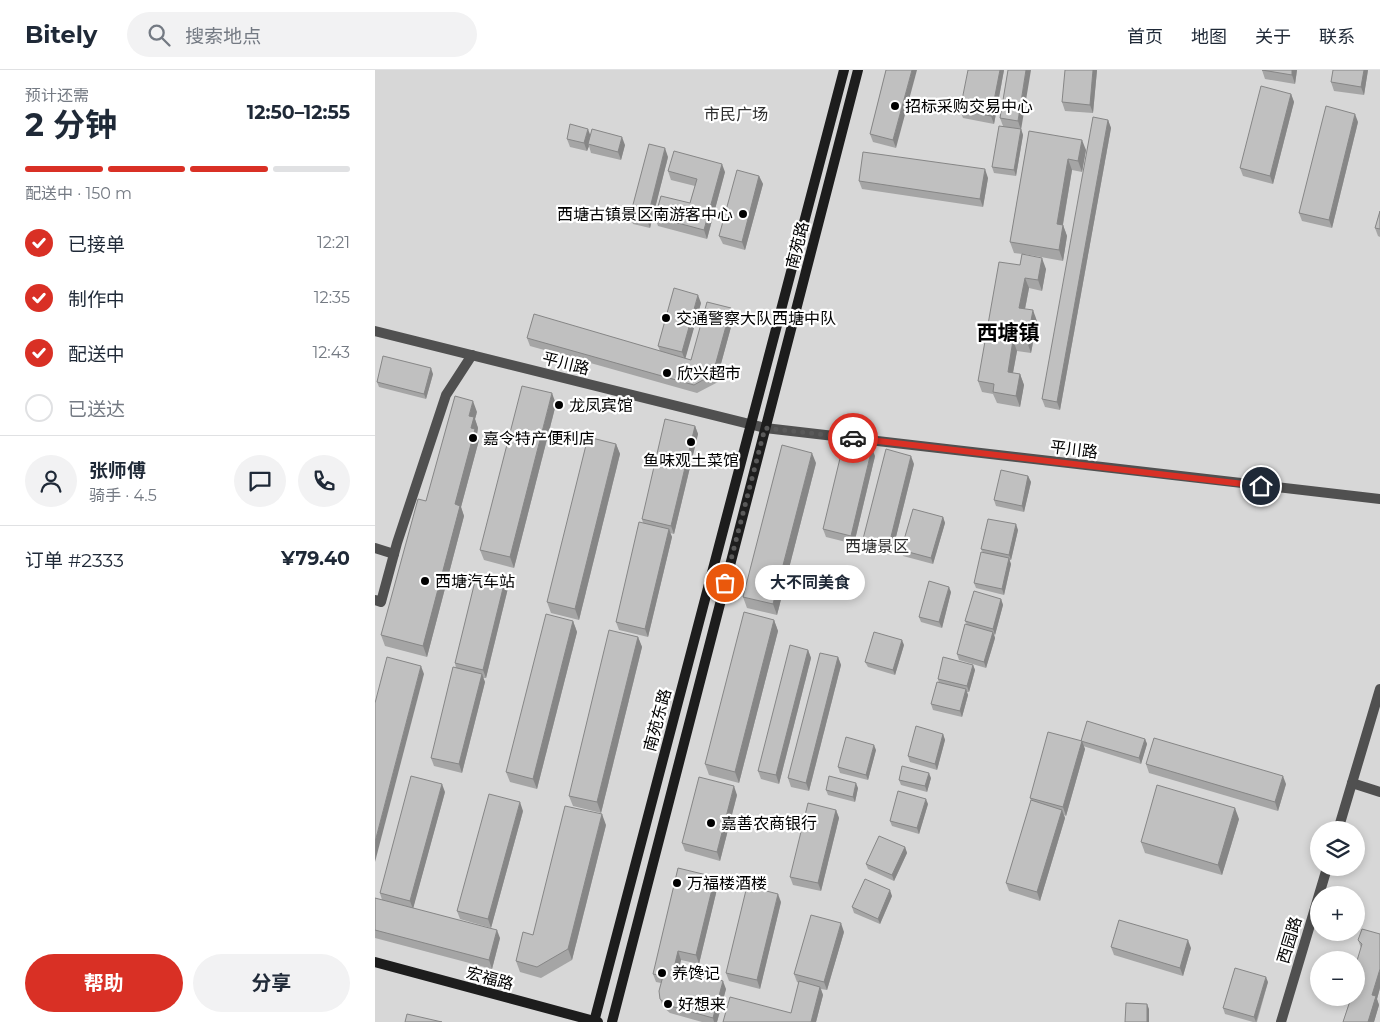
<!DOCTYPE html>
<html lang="zh">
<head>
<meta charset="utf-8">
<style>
	:root { --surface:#fff; --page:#f2f2f3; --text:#1f2937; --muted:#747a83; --line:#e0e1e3; --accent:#d93025 }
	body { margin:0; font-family:Montserrat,"Noto Sans SC",sans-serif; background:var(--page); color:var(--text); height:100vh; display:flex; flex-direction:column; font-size:19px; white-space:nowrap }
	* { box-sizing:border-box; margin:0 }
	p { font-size:16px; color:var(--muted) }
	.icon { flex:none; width:28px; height:28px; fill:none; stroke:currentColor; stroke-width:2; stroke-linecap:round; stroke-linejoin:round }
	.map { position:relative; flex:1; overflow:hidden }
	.sheet { display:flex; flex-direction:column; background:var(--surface); width:375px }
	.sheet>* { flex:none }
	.buttons { position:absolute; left:935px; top:751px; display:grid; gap:10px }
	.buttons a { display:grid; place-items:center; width:55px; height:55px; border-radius:50%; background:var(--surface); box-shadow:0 2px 8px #0003; font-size:25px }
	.pin { position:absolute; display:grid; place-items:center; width:42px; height:42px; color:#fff; margin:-21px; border:2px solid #fff; border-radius:50%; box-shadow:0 1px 5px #0007 }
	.courier { position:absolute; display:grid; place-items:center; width:50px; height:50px; margin:-25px; border:4px solid #d93025; border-radius:50%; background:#fff; color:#222; box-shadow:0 1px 6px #0007 }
	.bubble { position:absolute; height:35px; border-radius:18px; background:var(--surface); box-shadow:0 2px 8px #0003; font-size:16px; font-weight:700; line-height:35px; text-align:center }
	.summary em { font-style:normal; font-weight:700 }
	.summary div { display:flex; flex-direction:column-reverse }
	.summary { display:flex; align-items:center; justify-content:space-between; height:85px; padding:0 25px }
	h1 { font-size:32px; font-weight:700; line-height:38px }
	.bar { display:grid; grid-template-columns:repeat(4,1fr); gap:8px 5px; align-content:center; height:60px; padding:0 25px }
	.bar i { height:6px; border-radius:4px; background:var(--line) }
	.bar .current { background:var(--accent) }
	.bar p { grid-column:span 4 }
	.line { display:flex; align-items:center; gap:12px; padding:0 25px; border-top:1px solid var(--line) }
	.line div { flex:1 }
	.round { display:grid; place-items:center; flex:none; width:52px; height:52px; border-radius:26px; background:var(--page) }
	ol { padding:0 25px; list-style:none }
	li { display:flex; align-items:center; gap:15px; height:55px }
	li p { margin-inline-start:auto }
	li .icon { padding:5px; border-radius:50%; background:var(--accent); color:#fff; stroke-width:4 }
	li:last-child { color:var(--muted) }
	li i { width:28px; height:28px; border:2px solid var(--line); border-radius:50% }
	.primary-button { display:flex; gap:10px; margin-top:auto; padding:10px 25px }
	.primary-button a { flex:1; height:58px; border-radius:30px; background:var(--accent); color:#fff; font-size:20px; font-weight:700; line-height:58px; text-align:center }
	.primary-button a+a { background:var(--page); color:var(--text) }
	header { display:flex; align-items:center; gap:30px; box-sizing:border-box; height:70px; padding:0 25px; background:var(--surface); border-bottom:1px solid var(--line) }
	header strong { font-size:24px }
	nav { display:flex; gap:28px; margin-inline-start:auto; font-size:18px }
	.search { width:350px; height:45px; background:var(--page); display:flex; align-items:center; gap:12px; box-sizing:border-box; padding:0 18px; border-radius:28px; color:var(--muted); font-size:19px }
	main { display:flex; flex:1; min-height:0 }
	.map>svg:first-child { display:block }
	.green { fill:#d7d7d7; fill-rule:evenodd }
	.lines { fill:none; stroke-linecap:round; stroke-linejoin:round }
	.lane { stroke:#505050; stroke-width:10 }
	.street { stroke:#505050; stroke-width:10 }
	.secondary { stroke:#1d1d1d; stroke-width:10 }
	.wall { fill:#a5a5a5 }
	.shaded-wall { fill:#868686 }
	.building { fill:#c0c0c0; stroke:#868686 }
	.done { stroke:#595959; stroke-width:5; stroke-dasharray:0 9 }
	.route { stroke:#d93025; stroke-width:6 }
	.poi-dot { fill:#000; stroke:#fff; stroke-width:2 }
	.labels { text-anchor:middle; stroke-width:4.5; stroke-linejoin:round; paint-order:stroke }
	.poi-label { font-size:16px; fill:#000; stroke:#fff; text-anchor:start }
	.park-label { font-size:16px; fill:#2e2e2e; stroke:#fff }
	.street-label { font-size:16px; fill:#000; stroke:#fff }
	.district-label { font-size:21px; font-weight:bold; fill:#000; stroke:#fff }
</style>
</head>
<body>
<header>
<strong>Bitely</strong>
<div class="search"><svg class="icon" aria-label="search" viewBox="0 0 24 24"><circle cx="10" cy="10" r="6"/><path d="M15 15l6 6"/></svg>搜索地点</div>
<nav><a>首页</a><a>地图</a><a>关于</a><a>联系</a></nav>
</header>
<main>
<section class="sheet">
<div class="summary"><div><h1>2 分钟</h1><p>预计还需</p></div><em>12:50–12:55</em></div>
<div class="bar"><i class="current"></i><i class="current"></i><i class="current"></i><i></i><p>配送中 · 150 m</p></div>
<ol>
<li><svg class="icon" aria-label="check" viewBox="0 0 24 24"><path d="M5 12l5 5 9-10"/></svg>已接单<p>12:21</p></li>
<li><svg class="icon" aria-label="check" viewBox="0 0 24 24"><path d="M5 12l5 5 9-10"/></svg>制作中<p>12:35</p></li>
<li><svg class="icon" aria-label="check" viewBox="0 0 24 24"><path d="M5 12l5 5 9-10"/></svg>配送中<p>12:43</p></li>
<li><i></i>已送达</li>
</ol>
<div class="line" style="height:90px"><a class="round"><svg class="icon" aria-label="person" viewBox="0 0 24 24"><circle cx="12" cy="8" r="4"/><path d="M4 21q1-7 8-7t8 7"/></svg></a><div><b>张师傅</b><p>骑手 · 4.5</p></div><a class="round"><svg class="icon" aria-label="chat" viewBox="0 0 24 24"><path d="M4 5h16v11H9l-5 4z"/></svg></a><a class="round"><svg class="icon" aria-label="phone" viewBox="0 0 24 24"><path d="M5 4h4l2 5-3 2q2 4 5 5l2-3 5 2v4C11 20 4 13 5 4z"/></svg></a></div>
<div class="line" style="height:65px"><div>订单 #2333</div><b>¥79.40</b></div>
<div class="primary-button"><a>帮助</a><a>分享</a></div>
</section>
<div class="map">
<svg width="1005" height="952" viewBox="0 0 1005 952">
	<rect width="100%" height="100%" fill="#fff"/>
	<path class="green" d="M0,0H1005V952H0ZM944,760H981V798H944ZM944,825H981V862H944ZM944,890H981V928H944Z"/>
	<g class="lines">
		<g class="lane">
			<path d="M0,478L19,484"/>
			<path d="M0,530L6,532L22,473L71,325L97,285"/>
		</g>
		<g class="street">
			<path d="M0,261L390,358L1005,429"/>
			<path d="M977,713L1005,722"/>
			<path d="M963,760L1005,619"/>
			<path d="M906,952L952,798"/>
		</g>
		<g class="secondary">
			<path d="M0,892L223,952"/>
			<path d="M219,952L469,0"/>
			<path d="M237,952L483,0"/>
		</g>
	</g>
	<g class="wall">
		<path d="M511,0L521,78L498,72L495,64Z"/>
		<path d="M629,0L619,54L588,48L585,40Z"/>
		<path d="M633,0L646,59L648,65L641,106L619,103L617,97L628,56L625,48Z"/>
		<path d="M722,0L718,43L690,41L687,32Z"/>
		<path d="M887,0H922L920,14L890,9Z"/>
		<path d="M993,0L989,25L959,21L956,12Z"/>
		<path d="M916,24L919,32L898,114L868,106L865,98Z"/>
		<path d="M733,50L736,58L685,340L670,337L667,329Z"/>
		<path d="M983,52L957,158L927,151L924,143Z"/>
		<path d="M654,61L711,80L707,102L697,100L688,155L692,166L688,191L649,184L671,199L667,221L654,218L650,239L662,251L656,283L642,281L638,303L645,304L649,315L645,337L622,333L618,324L607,322L603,311L645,195L647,184L639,183L635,172Z"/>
		<path d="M216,66L250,75L246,90L216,83L214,76L212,81L195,77L192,69Z"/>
		<path d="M293,87L275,158L258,154L255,146Z"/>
		<path d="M293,101L350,102L332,169L283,156L280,147L315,133L320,116L296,110Z"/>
		<path d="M384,106L388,114L370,180L348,174L344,166Z"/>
		<path d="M613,108L608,137L487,119L484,111Z"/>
		<path d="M1005,141V167L1003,166L1000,158Z"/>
		<path d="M326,233L310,288L316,290L359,246L344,301L346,306L345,311L322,323L155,276L152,268L285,281L283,276Z"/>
		<path d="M58,304L51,329L4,317L2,312Z"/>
		<path d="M181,334L139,498L109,490L105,480Z"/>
		<path d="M102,342L100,349L103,358L102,364L104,370L86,437L89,446L52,587L10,576L6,565Z"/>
		<path d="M320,356L323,364L299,464L295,463L297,467L273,567L244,560L241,552L268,453L267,449Z"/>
		<path d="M241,374L245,384L204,550L176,543L172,532Z"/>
		<path d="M500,386L479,474L451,467L448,459Z"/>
		<path d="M441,393L402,545L372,538L368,527Z"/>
		<path d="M539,394L517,483L491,477L488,469Z"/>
		<path d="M653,406L656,412L649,442L621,436L619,430Z"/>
		<path d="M568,447L570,453L558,494L528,486L526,480Z"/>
		<path d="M643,460L636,490H634L636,494L629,525L601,518L599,513L608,483L606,479Z"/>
		<path d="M130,510L133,518L111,608H108L110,612L87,703L59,696L56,688L81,598L80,593Z"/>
		<path d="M576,522L567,558L546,552L544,547Z"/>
		<path d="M626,529L628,535L620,565L619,564L620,568L611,598L584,590L582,584L592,555L590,551Z"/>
		<path d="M399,550L403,561L364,713L334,705L330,694Z"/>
		<path d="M198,551L202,562L162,719L135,712L131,702Z"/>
		<path d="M263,567L267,577L226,743L198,736L194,726Z"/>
		<path d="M529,575L520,605L493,597L490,592Z"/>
		<path d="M433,580L436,588L404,714L386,709L383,701Z"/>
		<path d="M463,587L466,595L434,721L416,717L413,708Z"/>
		<path d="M598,595L600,600L594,622H592L593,625L587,647L558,640L556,634L564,613L563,609Z"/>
		<path d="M568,664L570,670L562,700L535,692L533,686Z"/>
		<path d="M770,669L772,674L766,694L708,676L710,679L691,746L689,745L690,748L665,831L634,821L631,813L656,731L655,728L706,671Z"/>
		<path d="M501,680L493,710L465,703L463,697Z"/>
		<path d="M771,694L911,714L903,741L774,703Z"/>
		<path d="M556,708L552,722L526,715L524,710Z"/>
		<path d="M483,718L480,732L453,725L451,720Z"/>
		<path d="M70,722L38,838L125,868L117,899L0,868V828L7,830L5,823Z"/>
		<path d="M362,725L345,791L310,781L307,773Z"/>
		<path d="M553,734L544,764L517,756L515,751Z"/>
		<path d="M461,740L464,748L446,821L418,815L415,807Z"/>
		<path d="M148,741L116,858L85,849L82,841Z"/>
		<path d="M864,749L847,805L770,783L766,772Z"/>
		<path d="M231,755L197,890L166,908L145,902L141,891Z"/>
		<path d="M530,777L532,783L519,811L493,799L491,794Z"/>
		<path d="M343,815L324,894L306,890L304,899L351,919L342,952H327L295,943L288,937L285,929L286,913L281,912L278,904Z"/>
		<path d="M517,826L505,854L479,843L477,837Z"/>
		<path d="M406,832L385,919L354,911L351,903Z"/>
		<path d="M469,862L452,920L446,919L448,925L441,952H348L416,943L424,913L422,912L419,904Z"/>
		<path d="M1005,864V918L1002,929L1004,935L999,952H968L975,930L974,928H981L986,878L983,870Z"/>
		<path d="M736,877L816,878L808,906L739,885Z"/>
		<path d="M944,893V924L940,923L937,915Z"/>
		<path d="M893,912L882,952H878L850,944L848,938Z"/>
	</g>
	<g class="shaded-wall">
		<path d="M537,0H542L521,78L518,70Z"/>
		<path d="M625,0H629L619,54L616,46Z"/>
		<path d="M651,0H656L646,60L643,51Z"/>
		<path d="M718,0H722L718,43L715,35Z"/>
		<path d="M917,0H922L920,14L917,5Z"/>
		<path d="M989,0H993L989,25L986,17Z"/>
		<path d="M916,24L919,32L898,114L895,106Z"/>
		<path d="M980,44L983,52L957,158L954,150Z"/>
		<path d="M733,50L736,58L685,340L682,332Z"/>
		<path d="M213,59L216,67L213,74L214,76L212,81L209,73Z"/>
		<path d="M646,59L648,65L641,106L639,100Z"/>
		<path d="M247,67L250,75L246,90L243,82Z"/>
		<path d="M707,70L711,80L707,102L703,91Z"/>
		<path d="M290,78L293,87L275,158L272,150Z"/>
		<path d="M693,89L697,100L686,165L682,154Z"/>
		<path d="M347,94L350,102L332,169L329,160Z"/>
		<path d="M610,99L613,108L608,137L605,129Z"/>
		<path d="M384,106L388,114L370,180L367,172Z"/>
		<path d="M688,155L692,166L688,191L684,180Z"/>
		<path d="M667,188L671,199L667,221L663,210Z"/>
		<path d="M650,208L654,218L648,249L644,238Z"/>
		<path d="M323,225L326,233L310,290L307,282Z"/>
		<path d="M356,238L359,246L344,301L346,306L345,311L340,296Z"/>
		<path d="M658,240L662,251L656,283L652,272Z"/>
		<path d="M638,270L642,281L636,313L633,302Z"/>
		<path d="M56,298L58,304L51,329L49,324Z"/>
		<path d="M645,304L649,315L645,337L641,326Z"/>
		<path d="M177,323L181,334L139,498L135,487Z"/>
		<path d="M98,331L102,342L100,349L103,358L102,364L104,370L86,437L89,446L52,587L48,576L80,434L94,346Z"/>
		<path d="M320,356L323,364L299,464L296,456Z"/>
		<path d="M241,374L245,384L204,550L200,539Z"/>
		<path d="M497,378L500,386L479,474L476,466Z"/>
		<path d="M437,383L441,393L402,545L398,534Z"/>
		<path d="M536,386L539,394L517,483L514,475Z"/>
		<path d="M653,406L656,412L649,442L647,436Z"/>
		<path d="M568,447L570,453L558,494L556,488Z"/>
		<path d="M641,454L643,460L636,490L634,485Z"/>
		<path d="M294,459L297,467L273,567L270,559Z"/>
		<path d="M634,488L636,494L629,525L627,519Z"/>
		<path d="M130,510L133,518L111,608L108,600Z"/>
		<path d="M574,517L576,522L567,558L564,552Z"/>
		<path d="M626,529L628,535L620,565L618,559Z"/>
		<path d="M399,550L403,561L364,713L360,702Z"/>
		<path d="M198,551L202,562L162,719L158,709Z"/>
		<path d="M618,562L620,568L611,598L609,592Z"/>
		<path d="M263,567L267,577L226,743L222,732Z"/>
		<path d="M527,570L529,575L520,605L518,600Z"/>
		<path d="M433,580L436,588L404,714L401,705Z"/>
		<path d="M463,587L466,595L434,721L431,713Z"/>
		<path d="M598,595L600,600L594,622L592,616Z"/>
		<path d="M46,596L49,604L0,792V772Z"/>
		<path d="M107,604L110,612L87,703L84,694Z"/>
		<path d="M591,619L593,625L587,647L585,641Z"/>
		<path d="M568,664L570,670L562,700L560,694Z"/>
		<path d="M770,669L772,674L766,694L764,688Z"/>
		<path d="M707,671L710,679L691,746L688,737Z"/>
		<path d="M499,675L501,680L493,710L491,705Z"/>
		<path d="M554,703L556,708L552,722L550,716Z"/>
		<path d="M908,706L911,714L903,741L900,732Z"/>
		<path d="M481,713L483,718L480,732L478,727Z"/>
		<path d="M67,714L70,722L38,839L35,831Z"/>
		<path d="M359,716L362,725L345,791L342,782Z"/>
		<path d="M551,729L553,734L544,764L542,758Z"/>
		<path d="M145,732L148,741L116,858L113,849Z"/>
		<path d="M860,738L864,749L847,805L843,795Z"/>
		<path d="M461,740L464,748L446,821L443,813Z"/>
		<path d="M687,740L690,748L665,831L662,822Z"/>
		<path d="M227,744L231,755L197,890L193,879Z"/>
		<path d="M530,777L532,783L519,811L517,805Z"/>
		<path d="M340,807L343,815L324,894L321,885Z"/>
		<path d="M515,820L517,826L505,854L503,849Z"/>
		<path d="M403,824L406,832L385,919L382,910Z"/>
		<path d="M466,853L469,862L452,920L449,912Z"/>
		<path d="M122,860L125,868L117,899L114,890Z"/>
		<path d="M813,870L816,878L808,906L805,898Z"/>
		<path d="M303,881L306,890L302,906L299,898Z"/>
		<path d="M1005,899V918L1002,929L1004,935L999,952H993L997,925Z"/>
		<path d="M891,907L893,912L881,952L879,947Z"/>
		<path d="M348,911L351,919L342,952H339L338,948Z"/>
		<path d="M445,917L448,925L441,952H436Z"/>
		<path d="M772,934L774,939V952H772Z"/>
	</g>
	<g class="building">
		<path d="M511,0H537L518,70L495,64Z"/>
		<path d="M593,0H625L616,46L585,40Z"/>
		<path d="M633,0H651L643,51L625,48Z"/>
		<path d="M690,0H718L715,35L687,32Z"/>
		<path d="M887,0H917V5Z"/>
		<path d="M958,0H989L986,17L956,12Z"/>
		<path d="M886,16L916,24L895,106L865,98Z"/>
		<path d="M951,36L980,44L954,150L924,143Z"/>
		<path d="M718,47L733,50L682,332L667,329Z"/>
		<path d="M195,54L213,59L209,73L192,69Z"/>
		<path d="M624,56L646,59L639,100L617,97Z"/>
		<path d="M217,59L247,67L243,82L213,74Z"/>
		<path d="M654,61L707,70L703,91L693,89L682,154L688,155L684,180L635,172Z"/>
		<path d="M274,74L290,78L272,150L255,146Z"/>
		<path d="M299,81L347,94L329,160L280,147L286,126L315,133L322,109L293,101Z"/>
		<path d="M488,82L610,99L605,129L484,111Z"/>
		<path d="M362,100L384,106L367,172L344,166Z"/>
		<path d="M1005,141V159L1000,158Z"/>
		<path d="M647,184L667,188L663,210L650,208L644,238L658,240L652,272L638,270L633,302L645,304L641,326L618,322L619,314L603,311L624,192L645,195Z"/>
		<path d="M299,218L323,225L307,282L283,276Z"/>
		<path d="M332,232L356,238L340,296L332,295L343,298L342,302L319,315L152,268L159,244L316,290Z"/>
		<path d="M8,286L56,298L49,324L2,312Z"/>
		<path d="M147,316L177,323L135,487L105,480Z"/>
		<path d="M80,326L98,331L94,346L99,347L96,358L100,359L80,434L85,436L48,576L6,565L43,429L51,431Z"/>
		<path d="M290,349L320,356L296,456L267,449Z"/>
		<path d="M213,367L241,374L200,539L172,532Z"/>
		<path d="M407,375L437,383L398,534L368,527Z"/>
		<path d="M497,378L476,466L448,459L467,380Z"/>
		<path d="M511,379L536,386L514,475L488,469Z"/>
		<path d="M626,400L653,406L647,436L619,430Z"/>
		<path d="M538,439L568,447L556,488L526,480Z"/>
		<path d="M613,449L641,454L634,485L606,479Z"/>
		<path d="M264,452L294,459L270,559L241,552Z"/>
		<path d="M606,482L634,488L627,519L599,513Z"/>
		<path d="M102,503L130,510L108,600L80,593Z"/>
		<path d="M554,511L574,517L564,552L544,547Z"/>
		<path d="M599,521L626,529L618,559L590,551Z"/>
		<path d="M369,542L399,550L360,702L330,694Z"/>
		<path d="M171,544L198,551L158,709L131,702Z"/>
		<path d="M590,554L618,562L609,592L582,584Z"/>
		<path d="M234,560L263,567L222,732L194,726Z"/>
		<path d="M499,562L527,570L518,600L490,592Z"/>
		<path d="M415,575L433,580L401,705L383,701Z"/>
		<path d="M445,583L463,587L431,713L413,708Z"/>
		<path d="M12,587L46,596L0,772V633Z"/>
		<path d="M568,587L598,595L592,616L563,609Z"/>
		<path d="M78,597L107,604L84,694L56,688Z"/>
		<path d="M562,612L591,619L585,641L556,634Z"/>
		<path d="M712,651L770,669L764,688L706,671Z"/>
		<path d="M541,656L568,664L560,694L533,686Z"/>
		<path d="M673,662L707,671L688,737L655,728Z"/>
		<path d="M471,667L499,675L491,705L463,697Z"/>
		<path d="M779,668L908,706L900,732L771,694Z"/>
		<path d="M527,696L554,703L550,716L524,710Z"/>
		<path d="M36,706L67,714L35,831L5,823Z"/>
		<path d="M454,706L481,713L478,727L451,720Z"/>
		<path d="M324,707L359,716L342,782L307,773Z"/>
		<path d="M782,715L860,738L843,795L766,772Z"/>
		<path d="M523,721L551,729L542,758L515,751Z"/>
		<path d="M114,724L145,732L113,849L82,841Z"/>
		<path d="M656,730L687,740L662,822L631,813Z"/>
		<path d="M433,733L461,740L443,813L415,807Z"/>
		<path d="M190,736L227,744L193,879L162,897L141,891L148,862L158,865Z"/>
		<path d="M504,766L530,777L517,805L491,794Z"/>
		<path d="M303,798L340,807L321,885L303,881L299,898L348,911L338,948L292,935L285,929L284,921L288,906L278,904Z"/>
		<path d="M490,809L515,820L503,849L477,837Z"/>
		<path d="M372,816L403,824L382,910L351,903Z"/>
		<path d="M0,828L122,860L114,890L0,860Z"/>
		<path d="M436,845L466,853L449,912L419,904Z"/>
		<path d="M744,850L813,870L805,898L736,877Z"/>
		<path d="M987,859L1005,864V899L997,925L1001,926L993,952H968L976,928H981V894L987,874L983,870Z"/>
		<path d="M943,893H944V916L937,915Z"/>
		<path d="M860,898L891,907L879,947L848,938Z"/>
		<path d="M424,911L445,917L436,952H348L355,927L416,943Z"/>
		<path d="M751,933L772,934V952H750Z"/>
		<path d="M32,944L67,952H30Z"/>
	</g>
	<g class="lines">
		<path class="done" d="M350,513L390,358L478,368"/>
		<path class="route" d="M478,368L886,416"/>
	</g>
	<g class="poi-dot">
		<circle cx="520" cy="36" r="5"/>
		<circle cx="368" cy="144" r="5"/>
		<circle cx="291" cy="248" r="5"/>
		<circle cx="292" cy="303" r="5"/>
		<circle cx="184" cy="335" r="5"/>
		<circle cx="98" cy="368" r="5"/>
		<circle cx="316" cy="372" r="5"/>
		<circle cx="50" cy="511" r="5"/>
		<circle cx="336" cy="753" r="5"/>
		<circle cx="302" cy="813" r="5"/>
		<circle cx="287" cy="903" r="5"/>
		<circle cx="293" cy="934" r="5"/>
	</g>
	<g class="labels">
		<g class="poi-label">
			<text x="530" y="42">招标采购交易中心</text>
			<text x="358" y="150" text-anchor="end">西塘古镇景区南游客中心</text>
			<text x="301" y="254">交通警察大队西塘中队</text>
			<text x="302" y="309">欣兴超市</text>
			<text x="194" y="341">龙凤宾馆</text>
			<text x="108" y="374">嘉令特产便利店</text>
			<text x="316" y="396" text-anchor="middle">鱼味观土菜馆</text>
			<text x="60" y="517">西塘汽车站</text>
			<text x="346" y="759">嘉善农商银行</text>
			<text x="312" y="819">万福楼酒楼</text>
			<text x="297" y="909">养馋记</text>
			<text x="303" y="940">好想来</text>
		</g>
		<g class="park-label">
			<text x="361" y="50">市民广场</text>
			<text x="502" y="482">西塘景区</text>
		</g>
		<g class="street-label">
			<text transform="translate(422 175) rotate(-76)" y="6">南苑路</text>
			<text transform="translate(191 293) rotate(14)" y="6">平川路</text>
			<text transform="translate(699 379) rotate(7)" y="6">平川路</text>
			<text transform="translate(282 650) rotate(-75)" y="6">南苑东路</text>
			<text transform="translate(914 870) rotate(-73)" y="6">西园路</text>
			<text transform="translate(115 908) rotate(15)" y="6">宏福路</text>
		</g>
		<g class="district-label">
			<text x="633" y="270">西塘镇</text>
		</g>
	</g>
</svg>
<div class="buttons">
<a><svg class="icon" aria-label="layers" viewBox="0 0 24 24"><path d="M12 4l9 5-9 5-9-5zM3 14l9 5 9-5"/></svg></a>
<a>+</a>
<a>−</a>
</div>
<div class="pin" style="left:350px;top:513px;background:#ea580c"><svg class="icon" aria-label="bag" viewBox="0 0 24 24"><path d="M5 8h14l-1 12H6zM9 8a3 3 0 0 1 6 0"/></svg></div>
<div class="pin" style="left:886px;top:416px;background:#1f2937"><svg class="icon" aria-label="home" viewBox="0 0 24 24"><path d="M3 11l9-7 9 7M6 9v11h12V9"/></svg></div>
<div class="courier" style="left:478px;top:368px"><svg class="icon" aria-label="car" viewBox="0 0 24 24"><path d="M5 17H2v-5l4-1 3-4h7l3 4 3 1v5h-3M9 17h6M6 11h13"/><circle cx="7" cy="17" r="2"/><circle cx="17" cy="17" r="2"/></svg></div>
<div class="bubble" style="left:380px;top:495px;width:110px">大不同美食</div>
</div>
</main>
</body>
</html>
